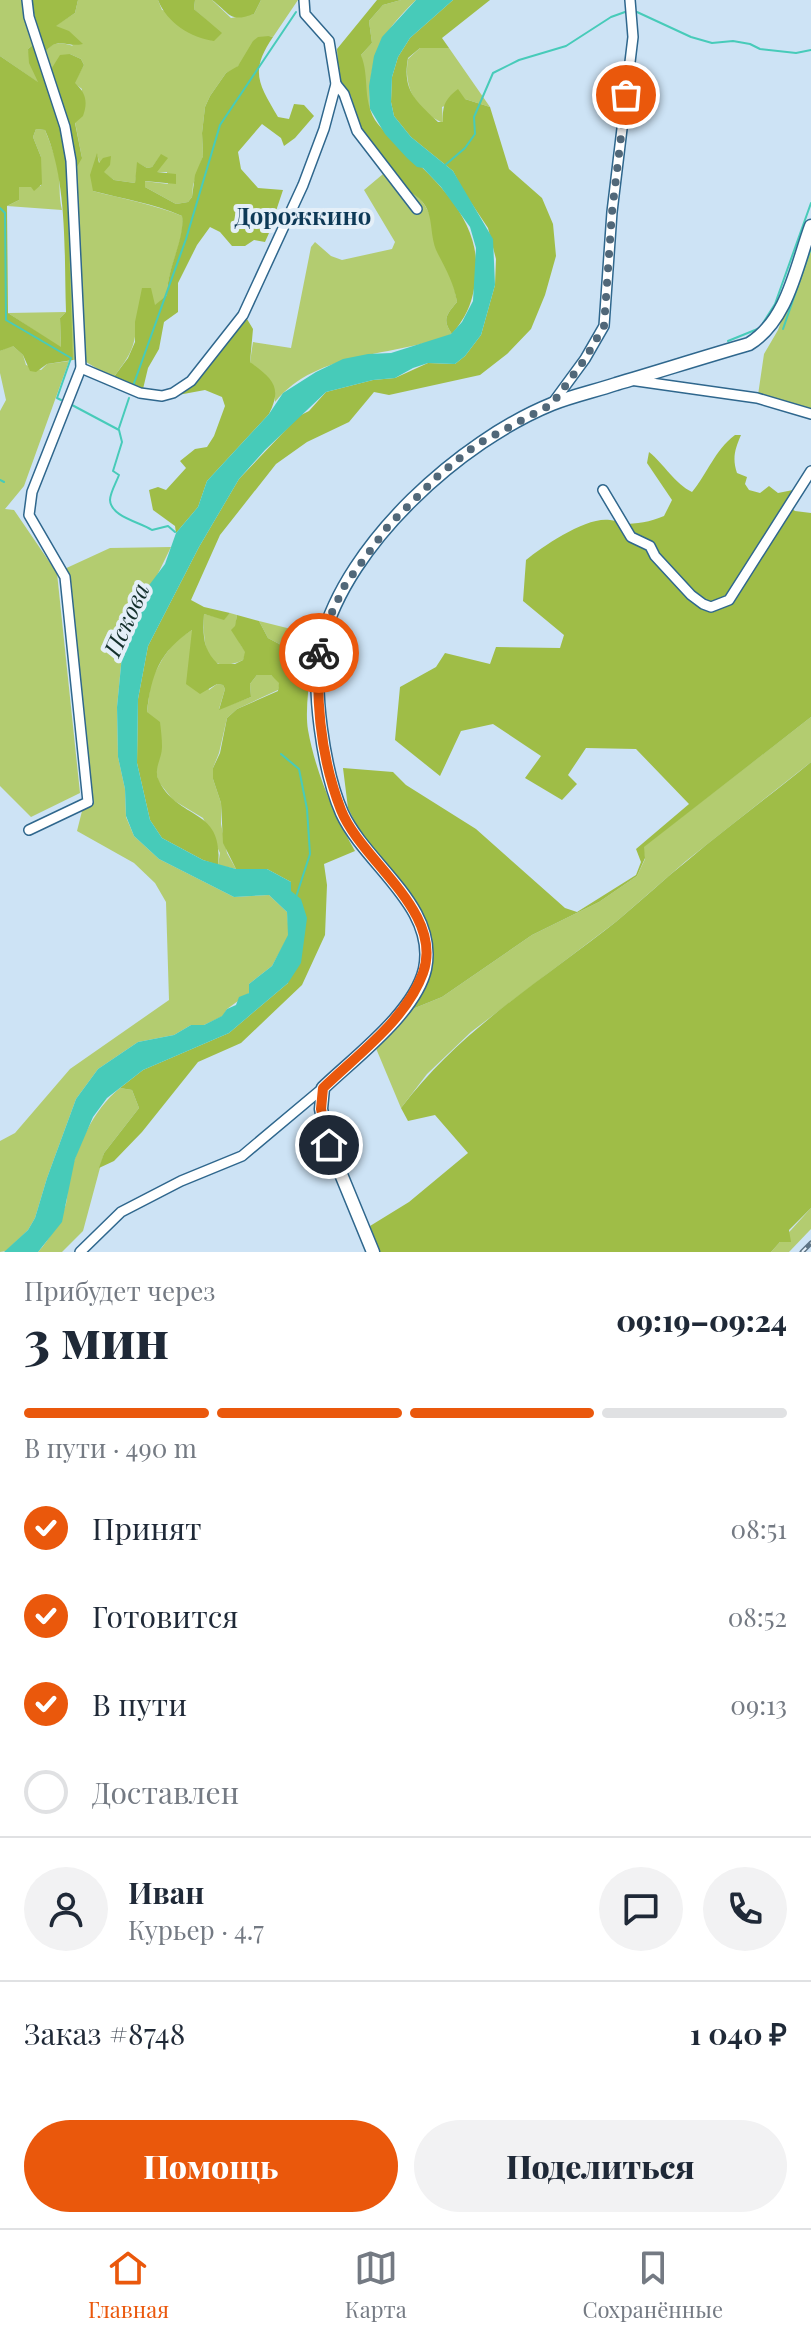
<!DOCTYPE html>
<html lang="ru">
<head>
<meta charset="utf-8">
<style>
	:root { --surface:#fff; --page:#f2f2f3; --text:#1f2937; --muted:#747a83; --line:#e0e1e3; --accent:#ea580c }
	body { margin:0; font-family:"Playfair Display",serif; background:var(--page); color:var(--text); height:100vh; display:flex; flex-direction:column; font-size:30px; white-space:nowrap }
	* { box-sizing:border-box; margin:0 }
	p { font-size:26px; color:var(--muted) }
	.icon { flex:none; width:44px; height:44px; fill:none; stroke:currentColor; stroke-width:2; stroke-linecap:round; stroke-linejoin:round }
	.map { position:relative; height:1252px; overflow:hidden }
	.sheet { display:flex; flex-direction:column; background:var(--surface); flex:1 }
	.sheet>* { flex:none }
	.pin { position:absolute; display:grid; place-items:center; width:68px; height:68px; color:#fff; margin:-34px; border:4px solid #fff; border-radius:50%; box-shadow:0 2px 8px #0007 }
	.courier { position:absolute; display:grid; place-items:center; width:80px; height:80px; margin:-40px; border:6px solid #ea580c; border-radius:50%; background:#fff; color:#222; box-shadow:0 2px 10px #0007 }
	.summary em { font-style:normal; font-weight:800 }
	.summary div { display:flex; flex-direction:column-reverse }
	.summary { display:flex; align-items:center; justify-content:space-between; height:136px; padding:0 24px }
	h1 { font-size:52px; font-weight:800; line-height:60px }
	.bar { display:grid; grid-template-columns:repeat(4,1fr); gap:12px 8px; align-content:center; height:96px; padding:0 24px }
	.bar i { height:10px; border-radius:6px; background:var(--line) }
	.bar .current { background:var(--accent) }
	.bar p { grid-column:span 4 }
	.line { display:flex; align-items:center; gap:20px; padding:0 24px; border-top:2px solid var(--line) }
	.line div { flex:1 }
	.round { display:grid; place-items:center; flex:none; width:84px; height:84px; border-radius:42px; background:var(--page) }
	ol { padding:0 24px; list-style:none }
	li { display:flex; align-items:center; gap:24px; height:88px }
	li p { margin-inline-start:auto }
	li .icon { padding:8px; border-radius:50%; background:var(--accent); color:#fff; stroke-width:4 }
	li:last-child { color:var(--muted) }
	li i { width:44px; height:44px; border:4px solid var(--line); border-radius:50% }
	.cta { display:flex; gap:16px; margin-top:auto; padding:16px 24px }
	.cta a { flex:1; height:92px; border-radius:48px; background:var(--accent); color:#fff; font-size:32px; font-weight:800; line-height:92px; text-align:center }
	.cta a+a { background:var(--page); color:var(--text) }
	.tab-bar { display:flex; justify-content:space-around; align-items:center; height:112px; border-top:2px solid var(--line); background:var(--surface); font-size:22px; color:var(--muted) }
	.tab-bar a { display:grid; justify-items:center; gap:4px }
	.tab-bar .current { color:var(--accent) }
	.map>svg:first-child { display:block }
	.green { fill:#b3cc70 }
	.forest { fill:#9fbd47; fill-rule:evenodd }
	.water { fill:#47cbb9 }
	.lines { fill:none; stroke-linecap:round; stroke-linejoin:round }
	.stream { stroke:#47cbb9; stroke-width:2 }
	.street-casing { stroke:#2f678d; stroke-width:12 }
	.secondary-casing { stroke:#2f678d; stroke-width:15 }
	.street { stroke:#fff; stroke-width:9 }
	.secondary { stroke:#fff; stroke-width:12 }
	.rail-casing { stroke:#5e7586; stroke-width:5 }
	.rail { stroke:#e4eff8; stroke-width:2; stroke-dasharray:6; stroke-linecap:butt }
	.done { stroke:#516879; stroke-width:8; stroke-dasharray:0 14.4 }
	.route { stroke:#ea580c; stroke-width:10 }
	.labels { text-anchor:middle; stroke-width:8; stroke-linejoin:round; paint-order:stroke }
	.neighbourhood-label { font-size:24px; font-weight:bold; fill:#0d3956; stroke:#e4eff8 }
	.water-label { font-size:24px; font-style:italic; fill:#14302c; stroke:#e4eff8 }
</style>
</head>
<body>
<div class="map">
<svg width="811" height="1252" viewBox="0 0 811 1252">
	<rect width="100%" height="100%" fill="#cde3f5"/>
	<g class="green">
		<path d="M0,0H23L33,45L28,49L39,83L0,56Z"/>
		<path d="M78,0H158L162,10L205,19L194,9L195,0H212L231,18L254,14L261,0H298L273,37L269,36L235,69L226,73L210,96L205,107L202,133L203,156L193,185L192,197L188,202L176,204L145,187L144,181L168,184L167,172H156L161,155L152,167L147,168L138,163L135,183L114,180L103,172L97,155L93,191C123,199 153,204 182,216C186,240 167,267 167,295L155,306L139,307C136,319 137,333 133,345C129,358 120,368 113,378L81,359L73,360L72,356L61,129L82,158L75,122L82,89L74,83L84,65L81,59L70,54L50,73L44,54C53,41 59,42 73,46L55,26L75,13Z"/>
		<path d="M401,0H416C380,34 368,59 370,109L367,104L361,55L372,43L369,21L383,5Z"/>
		<path d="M420,48H449L490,107L465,99L442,107L443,123C416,111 403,87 408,59Z"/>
		<path d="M36,129L45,130C51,145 57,160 59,176C60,188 59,198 62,210L7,206L19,200L18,187L41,186V157L33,137Z"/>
		<path d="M389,169C397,176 416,193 421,200C437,220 447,266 455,291L457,302C446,315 442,320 452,334C394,358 319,349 275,402L274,393L250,362L253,342L291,348L311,247L315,242L331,256L342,260L392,249L395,242L364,190Z"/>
		<path d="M811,237V410L758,395L764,354L778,330Z"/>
		<path d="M66,312L60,318L61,348L8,313Z"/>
		<path d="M12,345L23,355L26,365L41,370L47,364L69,361L24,486L5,509L14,510L57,573L80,793L31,817L0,786V411L6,400L0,373V351Z"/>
		<path d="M171,547L123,645L117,707L118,757L125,789L126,817L134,836L159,859L234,897L269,895L287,912L289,935L272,966L249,984V993L227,1009L223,1016L204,1025H191L174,1035L138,1042L98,1069L76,1099L47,1178L35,1218L28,1230L6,1251L0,1252V1141L15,1133L70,1069L169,1000L166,902L155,883L134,863L77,831L84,803L60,571L110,548Z"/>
		<path d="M230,613L237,615C234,629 236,641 246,652L243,660C204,678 203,641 204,614L224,619Z"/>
		<path d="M259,621L315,635L310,668L307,667L295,674L283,646L268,638Z"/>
		<path d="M192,630V643L209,690L217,684L223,685L225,689L219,709L251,697L250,684L257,675H271L280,682L278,690L237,709L227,718L219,753L213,768V779L221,803V824L227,853L236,869L218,865L220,853L203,818L173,800L158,781L147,712L151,680L163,658L175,641Z"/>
		<path d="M811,717V762L686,861L617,921L471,1032L427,1074L401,1108L375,1046L410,1010L442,997L532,935L599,902L637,876L645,859L643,847Z"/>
		<path d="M120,1088L132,1090L139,1108L104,1153L83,1231L62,1252H38C49,1240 61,1220 66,1204C68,1196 67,1187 69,1179C77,1146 93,1110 120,1088Z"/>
		<path d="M811,1208V1229L789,1252H771Z"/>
	</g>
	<g class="forest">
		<path d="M31,0H78L75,13L56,26L69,31L83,44C64,48 58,35 44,54L50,71L60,55L70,54L81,59L84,65L75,83C86,93 88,102 83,116L75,123L82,158L74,172L61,129L66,161L73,360L47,364L36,372L30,371L23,355L13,346L0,351V56L38,82L29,63L28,49L33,45L43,52ZM36,129L45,130C68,181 64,256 66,312L60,318L61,347L8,313L7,206L19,200V187H31L34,191L42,184L41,157L33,137Z"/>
		<path d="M158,0H195L194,9L222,33L214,41C191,38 167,23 158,0Z"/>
		<path d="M212,0H261L254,14C229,23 231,14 212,0Z"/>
		<path d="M377,0H401L383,5L369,21L372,43L361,55C370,78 362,97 375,120C382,131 396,141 405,151C440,184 480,222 476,273C474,299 468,315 452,334C442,320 446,315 457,302C454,284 447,271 438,254C426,231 439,208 410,192L360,129L351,96L339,79L337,49Z"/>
		<path d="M453,0H490L442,38L449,48H420L408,58C402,91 416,101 438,122H443C442,106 445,99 458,89L465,99L490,107L509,169L542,198L553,224L556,256L545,295L531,329L507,354L480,375L389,395L374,392L349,422L307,442L276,464L220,535L191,600L204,607L230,613L224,620L204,614C203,634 202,649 218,664H235L243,660L245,652L231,630L235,626L237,615L259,621L268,638L283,646L295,674L310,668C309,688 305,711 308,730C316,774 334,814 355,851L324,864L327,885L325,935L302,985L241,1043L198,1062L142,1132L114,1161L99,1168L104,1153L139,1108L132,1090L120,1088L143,1070L229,1033L288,983L291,882L267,869H236L223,843L221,803L213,779V768L220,753L227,718L237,709L278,691L279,683L271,675H257L250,684L251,697L219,710L225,689L223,685L217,684L200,694L186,684L192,630C160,651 151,675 147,712L160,722C161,730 162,739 162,747C162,760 152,769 160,783C181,821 224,808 218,865L203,860L162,838L150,820L137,763L138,699L148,646L199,547L239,479L299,416L309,411L326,392L373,380L395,378L428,363L455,364L465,356L481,335L495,285L496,259L488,228L464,192L453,171L411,137L394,116L391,102L392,77L398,57L410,38Z"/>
		<path d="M269,36L273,37C249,72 259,84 278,117L289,119L294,104L304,105L314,116L295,138L284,146L281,138L262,124L238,152L241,169L258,188L283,190L276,211L271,217H251L269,233L265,242L254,240L245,246H232L220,232L210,227L197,245L178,283V312L164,322L159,349L148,368L143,389L113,378L128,358L135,342V322L142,288H151L155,305L167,295C167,267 185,240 182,216C153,203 123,199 93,191L90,175L97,153L99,163L103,158L111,156L110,165L104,172L114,180L135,183L137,162L147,168L152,167L161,154L168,158L157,172L176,174V184L145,181V187L176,204L188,202L192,197L195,175L203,156L202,133L205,107L210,96L226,73L238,66L253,41L258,37Z"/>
		<path d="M247,319L253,329L250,362C272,379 283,386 269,414L207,481L198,507L176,533L175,526L153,510L149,490L158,487L166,490L186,468L180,461L195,449L207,447L214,436L225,406L222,397L205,390L178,395L193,384Z"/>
		<path d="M735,435H741C735,449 732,458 737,473L747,477L745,484L749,490L760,493L769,486L778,493L793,490L794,493L790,507L795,511L811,513V717L644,847L645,858L637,876L599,902L532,935L442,997L410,1010L431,948L426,922L363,838L348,808L343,768L393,772L406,785L476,829L565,908L577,912L636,875L641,862L636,849L689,804L636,749L586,748L568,775L577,784L562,800L525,778L541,756L493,724L461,731L440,776L395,740L400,687L436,667L445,653L490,664L496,647L560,648L564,635L523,601L526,560C543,546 587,516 610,520C620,521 612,523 622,524C637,524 650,522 664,516L672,500L647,463L649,452C664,464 675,484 692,492C708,473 714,451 735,435Z"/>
		<path d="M811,762V1208L789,1230L791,1242H780L771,1252H380L370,1226L409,1202L468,1153L435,1115L408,1121L401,1108C462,1028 540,982 617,921C641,901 663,880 687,861C727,827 770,796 811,762Z"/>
	</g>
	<path class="water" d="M416,0H453L410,38L398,57L392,77L391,102L394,116L411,137L453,171L493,239L495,285L481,335L465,356L455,364L428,363L413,368L395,378L373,380L326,392L265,450L239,479L199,547L148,646L138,699L137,763L150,820L162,838L203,860L236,869H267L291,882V891L301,899L307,918L301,963L288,983L229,1033L143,1070L107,1098L93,1117L75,1159L62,1222L38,1252H4L28,1230L35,1218L47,1178L76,1099L98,1069L138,1042L174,1035L191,1025H204L222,1016L227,1009L236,1005L239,997L249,993V984L272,966L288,935L287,912L269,895L234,897L159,859L134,836L126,816L125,789L118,757L117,707L123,645L150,584L165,564L176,533L198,507L207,481L269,414L283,393L316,372L343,359L368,354L391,353L451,334L462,322L473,301L476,248L470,227L441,187L423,168L417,167L407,158L385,134L370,109L369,86L374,56L382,37Z"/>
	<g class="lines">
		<g class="stream">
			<path d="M637,12L691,37L712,43L733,41L750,44L760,49L796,53L811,50"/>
			<path d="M444,166L465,148L475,134L474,117L493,73L519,60L566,46L611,17L625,12"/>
			<path d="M0,208L5,213L6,320L71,358L57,398L61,400"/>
			<path d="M763,323L775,304L811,203"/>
			<path d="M783,329L811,248"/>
			<path d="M728,341L760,328"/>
			<path d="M133,386L186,239L220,125L296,12"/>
			<path d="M72,405L119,430L122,442L113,471L119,475C116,483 110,493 110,500C111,517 140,522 152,530L168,526L175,532"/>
			<path d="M119,428L129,398"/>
			<path d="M0,480L4,482"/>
			<path d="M281,754L299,769L307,809L310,854L296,897"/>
		</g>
		<g class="street-casing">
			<g id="street">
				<path d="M27,0L29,17L65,127L71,161L81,368L32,492L29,515L65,577L88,802L29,830"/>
				<path d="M336,84L344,94L357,131L417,209"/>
				<path d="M81,368L140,393L162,396L173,393L191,381L243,315L303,185L324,129L336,84L329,41L305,14L304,0"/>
				<path d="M630,380L757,398L811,414"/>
				<path d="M552,404L585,359L604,326L612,212L633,37L630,0"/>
				<path d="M603,490L631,537L650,546L655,556L691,595L703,604L711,607L729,600L811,471"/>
				<path d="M80,1252L121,1212L181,1181L242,1156L323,1088"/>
			</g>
		</g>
		<g class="secondary-casing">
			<path id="secondary" d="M373,1252L329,1145L321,1109L323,1088C354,1058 415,1013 425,969C438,906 366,865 342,813C324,772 310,684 322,641C347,543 461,441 552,404C572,396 595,391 616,384C660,371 704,357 749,344C788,320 796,267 811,226"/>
		</g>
		<use href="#street" class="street"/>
		<use href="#secondary" class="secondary"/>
		<g class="rail-casing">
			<path id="rail" d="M802,1252L811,1243"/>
		</g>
		<use href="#rail" class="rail"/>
	</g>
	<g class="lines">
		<path class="done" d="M319,653L326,625L345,585L389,525L439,475L476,445L552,404L585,359L604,326L612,212L626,95"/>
		<path class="route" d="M319,653C316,705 322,761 341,810C361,861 445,912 423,973C406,1020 358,1054 323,1088L321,1109L329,1145"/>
	</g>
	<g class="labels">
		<g class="neighbourhood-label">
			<text x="303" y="225">Дорожкино</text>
		</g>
		<g class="water-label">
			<text transform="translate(127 620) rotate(-66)" y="8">Пскова</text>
		</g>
	</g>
</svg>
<div class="pin" style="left:626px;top:95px;background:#ea580c"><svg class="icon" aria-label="bag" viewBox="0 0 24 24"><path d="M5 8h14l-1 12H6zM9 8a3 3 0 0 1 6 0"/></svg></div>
<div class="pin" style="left:329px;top:1145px;background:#1f2937"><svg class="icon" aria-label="home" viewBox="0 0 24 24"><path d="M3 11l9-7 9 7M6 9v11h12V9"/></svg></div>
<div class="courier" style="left:319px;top:653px"><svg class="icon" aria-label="bike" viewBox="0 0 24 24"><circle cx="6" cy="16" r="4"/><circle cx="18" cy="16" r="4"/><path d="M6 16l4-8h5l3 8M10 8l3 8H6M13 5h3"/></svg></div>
</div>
<section class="sheet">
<div class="summary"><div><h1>3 мин</h1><p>Прибудет через</p></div><em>09:19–09:24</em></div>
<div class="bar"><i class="current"></i><i class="current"></i><i class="current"></i><i></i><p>В пути · 490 m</p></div>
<ol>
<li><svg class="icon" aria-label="check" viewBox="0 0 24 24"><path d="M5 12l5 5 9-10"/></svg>Принят<p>08:51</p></li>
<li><svg class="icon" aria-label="check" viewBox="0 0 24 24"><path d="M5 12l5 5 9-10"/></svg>Готовится<p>08:52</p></li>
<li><svg class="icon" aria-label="check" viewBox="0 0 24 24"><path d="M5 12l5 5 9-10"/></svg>В пути<p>09:13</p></li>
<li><i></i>Доставлен</li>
</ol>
<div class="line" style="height:144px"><a class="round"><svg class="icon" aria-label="person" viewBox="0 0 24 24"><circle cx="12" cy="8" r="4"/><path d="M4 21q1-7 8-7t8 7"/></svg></a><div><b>Иван</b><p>Курьер · 4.7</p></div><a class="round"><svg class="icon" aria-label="chat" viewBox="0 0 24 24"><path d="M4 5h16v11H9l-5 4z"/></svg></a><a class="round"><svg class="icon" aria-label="phone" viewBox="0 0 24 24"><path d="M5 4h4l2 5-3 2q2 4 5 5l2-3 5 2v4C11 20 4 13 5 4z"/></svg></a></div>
<div class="line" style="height:104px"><div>Заказ #8748</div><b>1 040 ₽</b></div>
<div class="cta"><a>Помощь</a><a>Поделиться</a></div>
</section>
<nav class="tab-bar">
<a class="current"><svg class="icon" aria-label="home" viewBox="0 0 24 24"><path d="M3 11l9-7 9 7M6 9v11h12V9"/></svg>Главная</a>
<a><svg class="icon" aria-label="map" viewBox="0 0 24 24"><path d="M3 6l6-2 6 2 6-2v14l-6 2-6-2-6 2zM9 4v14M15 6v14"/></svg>Карта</a>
<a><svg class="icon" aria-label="saved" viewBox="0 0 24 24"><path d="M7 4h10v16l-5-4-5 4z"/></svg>Сохранённые</a>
</nav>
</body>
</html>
